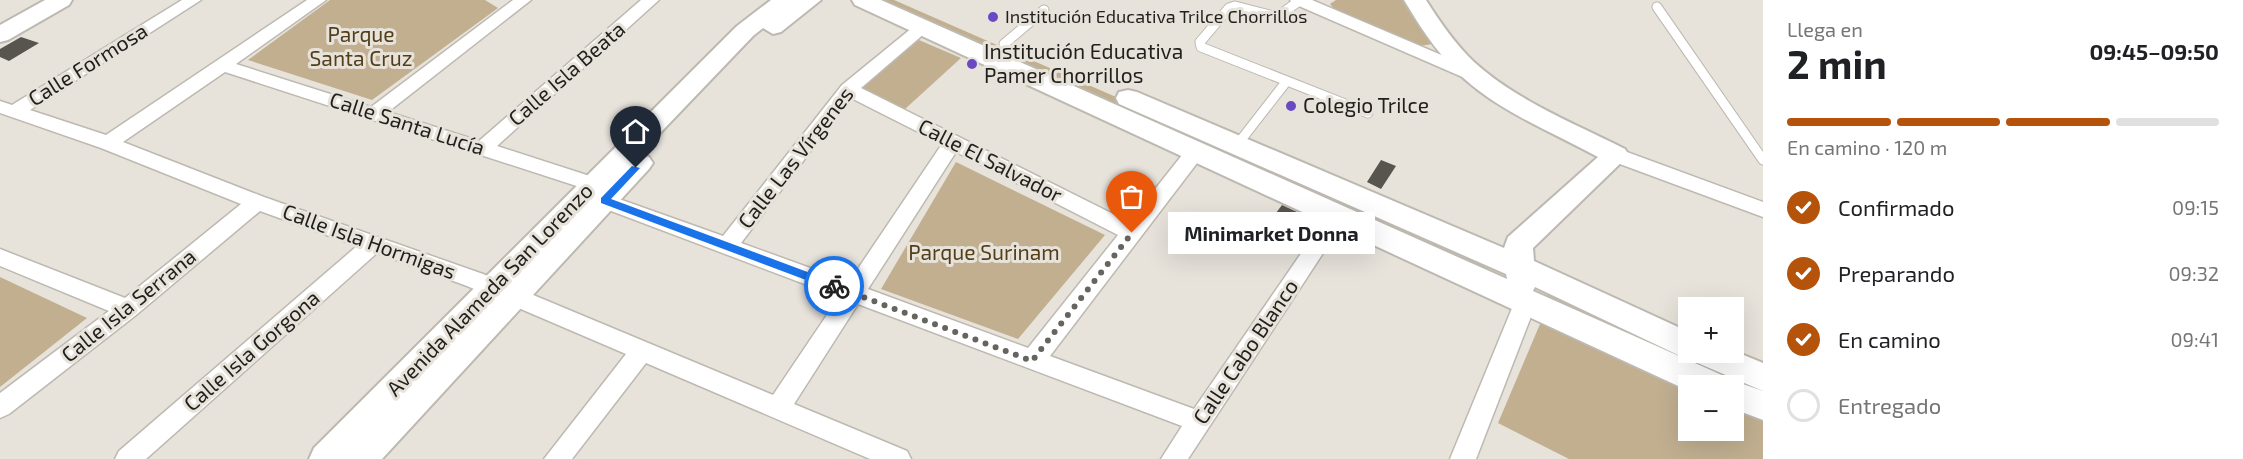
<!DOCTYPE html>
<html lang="es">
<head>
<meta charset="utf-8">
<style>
	:root { --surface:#fff; --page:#f6f6f6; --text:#202124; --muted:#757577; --line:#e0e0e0; --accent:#b45309 }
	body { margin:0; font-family:"Exo 2",sans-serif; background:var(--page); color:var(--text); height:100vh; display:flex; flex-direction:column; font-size:22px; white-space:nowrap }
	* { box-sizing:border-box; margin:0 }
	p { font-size:20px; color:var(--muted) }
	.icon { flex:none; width:33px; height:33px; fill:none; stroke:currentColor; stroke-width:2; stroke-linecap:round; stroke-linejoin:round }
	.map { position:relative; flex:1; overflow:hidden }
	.details { display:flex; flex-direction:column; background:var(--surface); width:480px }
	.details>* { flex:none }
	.fabs { position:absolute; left:1678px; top:297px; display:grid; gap:12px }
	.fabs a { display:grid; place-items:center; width:66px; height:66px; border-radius:0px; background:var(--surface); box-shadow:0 6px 24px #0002; font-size:30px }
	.pin { position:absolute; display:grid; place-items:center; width:51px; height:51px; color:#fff; margin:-62px -26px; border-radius:50% 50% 50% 0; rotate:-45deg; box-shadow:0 0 6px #0007 }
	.pin .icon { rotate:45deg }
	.courier { position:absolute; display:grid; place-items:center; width:60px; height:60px; margin:-30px; border:4px solid #1a73e8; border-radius:50%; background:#fff; color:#222; box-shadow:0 2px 8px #0007 }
	.bubble { position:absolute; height:42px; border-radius:0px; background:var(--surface); box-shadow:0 6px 24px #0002; font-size:20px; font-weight:700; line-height:42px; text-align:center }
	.overview em { font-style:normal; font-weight:700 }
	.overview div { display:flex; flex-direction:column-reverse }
	.overview { display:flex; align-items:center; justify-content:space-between; height:102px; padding:0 24px }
	h1 { font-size:39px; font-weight:700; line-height:45px }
	.bar { display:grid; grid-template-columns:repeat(4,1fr); gap:9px 6px; align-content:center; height:72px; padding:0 24px }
	.bar i { height:8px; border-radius:4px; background:var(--line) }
	.bar .active { background:var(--accent) }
	.bar p { grid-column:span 4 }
	ol { padding:0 24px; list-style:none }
	li { display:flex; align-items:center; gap:18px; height:66px }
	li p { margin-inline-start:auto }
	li .icon { padding:6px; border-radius:50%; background:var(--accent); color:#fff; stroke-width:4 }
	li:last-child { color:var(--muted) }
	li i { width:33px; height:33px; border:3px solid var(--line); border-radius:50% }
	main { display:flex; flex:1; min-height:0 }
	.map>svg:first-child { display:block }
	.green { fill:#c1af90 }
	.building { fill:#58544e }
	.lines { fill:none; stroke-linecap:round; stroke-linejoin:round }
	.lane-casing { stroke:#bdb9b1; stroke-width:11 }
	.street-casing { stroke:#bdb9b1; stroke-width:3 }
	.secondary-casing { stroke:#bdb9b1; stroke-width:4 }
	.lane { stroke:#fff; stroke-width:9 }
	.street { fill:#fff; fill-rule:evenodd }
	.secondary { fill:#fff; fill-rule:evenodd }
	.route { fill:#1a73e8 }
	.done { stroke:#66645f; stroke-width:6; stroke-dasharray:0 10.8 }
	.poi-dot { fill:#6a49c2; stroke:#e7e3db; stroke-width:2 }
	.labels { text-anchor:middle; stroke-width:6; stroke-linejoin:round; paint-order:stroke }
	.far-poi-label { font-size:18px; fill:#211f1c; stroke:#e7e3db; text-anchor:start }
	.park-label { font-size:21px; fill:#523e18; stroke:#e7e3db }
	.poi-label { font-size:21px; fill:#211f1c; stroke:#e7e3db; text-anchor:start }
	.street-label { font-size:21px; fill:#211f1c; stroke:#e7e3db }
</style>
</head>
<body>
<main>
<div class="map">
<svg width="1763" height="459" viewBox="0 0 1763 459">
	<rect width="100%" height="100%" fill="#e7e3db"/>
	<g class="green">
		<path d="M330,0H485L498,8L372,100L248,60Z"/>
		<path d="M871,0H894L1491,261L1485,273Z"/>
		<path d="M1336,0H1408L1432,44L1420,46L1336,11L1330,4Z"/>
		<path d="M919,40L961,58L905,109L861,88Z"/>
		<path d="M956,162L1105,235L1018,339L881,289Z"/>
		<path d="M0,277L87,318L0,387Z"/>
		<path d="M1550,289L1689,352L1763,391L1732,381L1547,299Z"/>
		<path d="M1543,317L1689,386V430H1734V402L1763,414V459H1569L1498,423Z"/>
	</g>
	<g class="building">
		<path d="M21,37L39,43L9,61L0,57V49Z"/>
		<path d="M1381,160L1396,166L1381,189L1367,182Z"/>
		<path d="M1282,205L1308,217L1299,230L1273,217Z"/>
	</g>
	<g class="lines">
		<g class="lane-casing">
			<g id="lane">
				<path d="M1299,1L1277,17L1235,6L1229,8L1200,42L1201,47L1368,113"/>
				<path d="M1657,7L1763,160"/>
				<path d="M1004,44L1044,10"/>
				<path d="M1237,145L1286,82"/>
			</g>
		</g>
		<g class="street-casing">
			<g id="street">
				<path d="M182,0H201L30,110L106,135L307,0H326L236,64L371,107L513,0H531L388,112L479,141L641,0H659L497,146L599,179L602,184L599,189L592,191L225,72L123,142L264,197L483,274L773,395L839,297L598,206L595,201L598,196L605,194L723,236L842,85L918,23H930L932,27L861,88L1129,222L1190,145H1204L1207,150L1050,356L1194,409L1331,210L1338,208L1345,210L1348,215L1188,459H1161L1182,426L858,304L794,404L907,451L911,459H870L646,363L572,459H544L626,354L467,286L377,253L146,459H115L119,451L357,246L260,211L136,315L9,414L0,418V393L109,311L0,266V249L125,298L241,204L101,148L0,113V101L12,105ZM851,98L942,144L849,282L741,243ZM956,152L1118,235L1028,348L868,289Z"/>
				<path d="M1290,0H1312L1479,71L1482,75L1473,81L1467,79L1292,3Z"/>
				<path d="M1616,148L1763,202V217L1609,160L1606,155L1609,150Z"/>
				<path d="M1526,292L1534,295L1537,301L1476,459H1450L1515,301L1518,295Z"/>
			</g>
		</g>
		<g class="secondary-casing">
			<g id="secondary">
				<path d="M45,0H72L69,5L8,40L0,42V25Z"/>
				<path d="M771,0H821L781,32L773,34L763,28L753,36L640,154L649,157L653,163L649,169L382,459H309L314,448L737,26Z"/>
				<path d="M852,0H881L1507,279L1506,274L1119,104L1116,98L1119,92L1128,90L1137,92L1504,248L1508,237L1598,157C1550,131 1495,110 1456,71C1435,50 1419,25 1404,0H1426C1440,22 1455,44 1474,62C1517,101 1574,123 1625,149L1629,155L1533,248L1534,261L1689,332V352L1734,351L1763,363V391L1693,361L1691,358L1678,355L1535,287L1533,291L1724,376L1727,383L1734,381L1763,391V420L1734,409V386H1689V391L855,5Z"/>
			</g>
		</g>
		<use href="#lane" class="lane"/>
		<use href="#street" class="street"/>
		<use href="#secondary" class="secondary"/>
	</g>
	<path class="route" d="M632,166L640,168L611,199L837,283V289H830L601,203V198Z"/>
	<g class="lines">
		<path class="done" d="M834,286L1032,361L1132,233"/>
	</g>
	<g class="poi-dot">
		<circle cx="993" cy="17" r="6"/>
		<circle cx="972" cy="64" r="6"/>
		<circle cx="1291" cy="106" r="6"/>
	</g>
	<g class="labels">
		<g class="far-poi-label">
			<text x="1005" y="23">Institución Educativa Trilce Chorrillos</text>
		</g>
		<g class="park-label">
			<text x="361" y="42">Parque<tspan x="361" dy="24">Santa Cruz</tspan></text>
			<text x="984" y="260">Parque Surinam</text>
		</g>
		<g class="poi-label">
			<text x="984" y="59">Institución Educativa<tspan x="984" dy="24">Pamer Chorrillos</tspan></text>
			<text x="1303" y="113">Colegio Trilce</text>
		</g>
		<g class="street-label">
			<text transform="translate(88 65) rotate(-32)" y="7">Calle Formosa</text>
			<text transform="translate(567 74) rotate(-41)" y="7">Calle Isla Beata</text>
			<text transform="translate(407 124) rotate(18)" y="7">Calle Santa Lucía</text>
			<text transform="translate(796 158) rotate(-52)" y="7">Calle Las Vírgenes</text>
			<text transform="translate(990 161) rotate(27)" y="7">Calle El Salvador</text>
			<text transform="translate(369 242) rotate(20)" y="7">Calle Isla Hormigas</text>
			<text transform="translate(490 290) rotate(-46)" y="7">Avenida Alameda San Lorenzo</text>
			<text transform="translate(129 306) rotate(-39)" y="7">Calle Isla Serrana</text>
			<text transform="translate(252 351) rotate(-41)" y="7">Calle Isla Gorgona</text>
			<text transform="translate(1246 352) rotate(-56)" y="7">Calle Cabo Blanco</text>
		</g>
	</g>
</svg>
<div class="fabs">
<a>+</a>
<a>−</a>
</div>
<div class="pin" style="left:1132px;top:233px;background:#ea580c"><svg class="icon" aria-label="bag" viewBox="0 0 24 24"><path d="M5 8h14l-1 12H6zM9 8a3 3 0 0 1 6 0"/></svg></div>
<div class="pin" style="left:636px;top:168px;background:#1f2937"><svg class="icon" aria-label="home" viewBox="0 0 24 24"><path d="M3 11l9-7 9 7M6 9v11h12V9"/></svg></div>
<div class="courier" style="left:834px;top:286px"><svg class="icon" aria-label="bike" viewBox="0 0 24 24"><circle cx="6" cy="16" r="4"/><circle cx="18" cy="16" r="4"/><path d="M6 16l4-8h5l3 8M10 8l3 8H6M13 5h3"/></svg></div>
<div class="bubble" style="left:1168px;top:212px;width:207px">Minimarket Donna</div>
</div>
<section class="details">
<div class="overview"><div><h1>2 min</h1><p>Llega en</p></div><em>09:45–09:50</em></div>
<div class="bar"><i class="active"></i><i class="active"></i><i class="active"></i><i></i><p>En camino · 120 m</p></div>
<ol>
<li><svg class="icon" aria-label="check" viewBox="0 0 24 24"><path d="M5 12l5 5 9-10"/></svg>Confirmado<p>09:15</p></li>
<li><svg class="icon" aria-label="check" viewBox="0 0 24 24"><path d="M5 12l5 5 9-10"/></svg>Preparando<p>09:32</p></li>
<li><svg class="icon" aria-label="check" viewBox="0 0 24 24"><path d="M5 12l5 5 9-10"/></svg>En camino<p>09:41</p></li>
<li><i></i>Entregado</li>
</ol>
</section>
</main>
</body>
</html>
